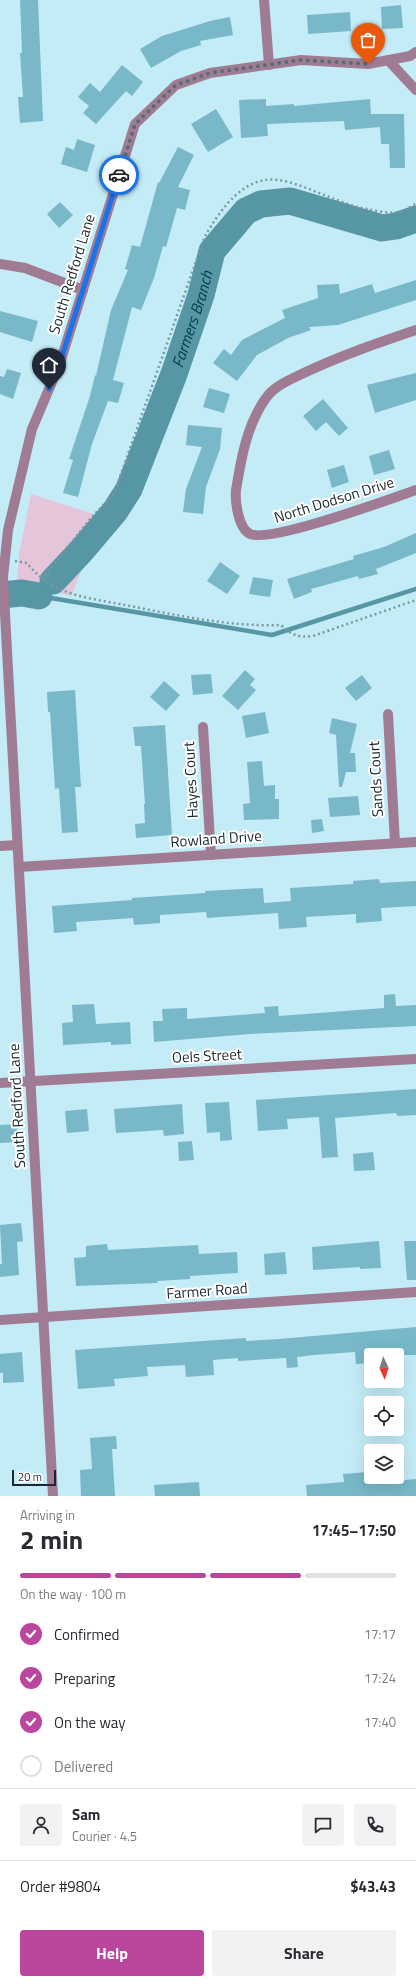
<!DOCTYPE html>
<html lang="en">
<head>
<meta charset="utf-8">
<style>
	:root { --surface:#fff; --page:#f2f2f3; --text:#2b2b33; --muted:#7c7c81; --line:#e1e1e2; --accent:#bb469e }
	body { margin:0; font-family:"Titillium Web",sans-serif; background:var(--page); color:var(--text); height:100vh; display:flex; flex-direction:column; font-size:15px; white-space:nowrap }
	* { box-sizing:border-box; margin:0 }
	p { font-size:13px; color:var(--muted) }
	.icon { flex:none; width:22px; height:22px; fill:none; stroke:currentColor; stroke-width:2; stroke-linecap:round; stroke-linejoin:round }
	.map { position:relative; height:1496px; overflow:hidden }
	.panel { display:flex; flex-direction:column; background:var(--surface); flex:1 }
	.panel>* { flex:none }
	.needle { width:26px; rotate:176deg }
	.buttons { position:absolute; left:364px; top:1348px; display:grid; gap:8px }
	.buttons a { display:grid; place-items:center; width:40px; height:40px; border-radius:4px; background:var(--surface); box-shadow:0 4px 16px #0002; font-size:20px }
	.scale { position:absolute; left:12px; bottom:10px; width:44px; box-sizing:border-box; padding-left:4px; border:2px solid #19282c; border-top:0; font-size:11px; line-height:14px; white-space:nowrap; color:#19282c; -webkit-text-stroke:3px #fff; paint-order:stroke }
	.pin { position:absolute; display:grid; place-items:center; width:34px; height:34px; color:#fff; margin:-41px -17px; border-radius:50% 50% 50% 0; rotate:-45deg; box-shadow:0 0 4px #0007 }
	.pin .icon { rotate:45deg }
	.courier { position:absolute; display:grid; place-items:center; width:40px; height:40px; margin:-20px; border:3px solid #1a73e8; border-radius:50%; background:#fff; color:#222; box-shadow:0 1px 5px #0007 }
	.overview em { font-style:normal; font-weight:700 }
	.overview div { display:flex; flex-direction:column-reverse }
	.overview { display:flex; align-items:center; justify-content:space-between; height:68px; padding:0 20px }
	h1 { font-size:26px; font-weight:700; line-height:30px }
	.bar { display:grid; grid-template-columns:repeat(4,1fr); gap:6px 4px; align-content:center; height:48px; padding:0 20px }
	.bar i { height:5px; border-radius:3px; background:var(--line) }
	.bar .on { background:var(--accent) }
	.bar p { grid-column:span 4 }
	.line { display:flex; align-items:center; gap:10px; padding:0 20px; border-top:1px solid var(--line) }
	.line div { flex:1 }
	.round { display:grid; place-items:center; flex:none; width:42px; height:42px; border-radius:4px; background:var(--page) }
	ol { padding:0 20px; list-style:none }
	li { display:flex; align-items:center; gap:12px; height:44px }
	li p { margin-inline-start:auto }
	li .icon { padding:4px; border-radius:50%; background:var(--accent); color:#fff; stroke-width:4 }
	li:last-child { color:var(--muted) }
	li i { width:22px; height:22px; border:2px solid var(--line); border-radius:50% }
	.cta { display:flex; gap:8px; margin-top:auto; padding:8px 20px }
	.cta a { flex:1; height:46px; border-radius:4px; background:var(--accent); color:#fff; font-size:16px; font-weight:700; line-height:46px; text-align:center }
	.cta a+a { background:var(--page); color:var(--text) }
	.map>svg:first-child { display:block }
	.green { fill:#e5c5da }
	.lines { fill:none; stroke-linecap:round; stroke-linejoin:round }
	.stream { stroke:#5796a5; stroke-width:4.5 }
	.river { stroke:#5796a5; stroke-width:27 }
	.building { fill:#78b8c8 }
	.path { stroke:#7a989f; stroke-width:2.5; stroke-dasharray:2 3; stroke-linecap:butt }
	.minor { stroke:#a07b94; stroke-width:10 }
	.done { stroke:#556d73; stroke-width:4; stroke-dasharray:0 7.2 }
	.route { stroke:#1a73e8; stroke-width:5 }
	.labels { text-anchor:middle; stroke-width:4; stroke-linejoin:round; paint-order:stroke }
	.street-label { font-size:15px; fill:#19282c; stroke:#fff }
	.water-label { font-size:16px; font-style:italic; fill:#003e4a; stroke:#fff }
</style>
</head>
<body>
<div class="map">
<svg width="416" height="1496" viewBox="0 0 416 1496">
	<rect width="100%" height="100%" fill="#c4ecf6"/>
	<path class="green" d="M31,494L103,517L71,596L17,580L19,554Z"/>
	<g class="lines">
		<g class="stream">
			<path d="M39,596L272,635L416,589"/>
			<path d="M39,596L48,587"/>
		</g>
		<g class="river">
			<path id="s1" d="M53,581L82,550L115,511L129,489L174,374L201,295L212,251L246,211L261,204L290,201L382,228L396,226L416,219"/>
			<path d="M0,595L22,593L39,596"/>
		</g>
	</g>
	<g class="building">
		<path d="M20,0H38L43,121L20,123L18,97H23L20,53H22Z"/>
		<path d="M401,5L403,28L382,29L381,7Z"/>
		<path d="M350,12L351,31L308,34L307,15Z"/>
		<path d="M230,17L233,35L200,41L201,45L181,51L151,68L140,49L162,36L210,21Z"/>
		<path d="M122,65L143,82L132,96L126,91L96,124L83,113L89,106L78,97L90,83L100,92Z"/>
		<path d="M266,99V106L294,104V106L370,99L371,114H404L405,168H390L389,144H381L380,127L345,130L344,121L267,124L268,136L241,138L239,100Z"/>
		<path d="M216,109L233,137L208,152L191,124Z"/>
		<path d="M77,139L95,145L87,172L61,164L66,147L74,150Z"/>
		<path d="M178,147L194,155L178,187L190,190L185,210L177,208L166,247L163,246L154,278L141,310L132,307L113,380L124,383L118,403L108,401L92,444L78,497L63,493L73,460L69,459L90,396L95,375L96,376L111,310L128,270L125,269L132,245L140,247L158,182L159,183Z"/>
		<path d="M60,202L73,215L59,228L47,214Z"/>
		<path d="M416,280V300L338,325L309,327L311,330L288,338L257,355L237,381L213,363L224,349L231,355L242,340L285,318L282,310L318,298L317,285L339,284L340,294L372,284L375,293Z"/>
		<path d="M0,311L38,321L32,342L0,332Z"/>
		<path d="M7,369L21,373L13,399L0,394V376L4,377Z"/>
		<path d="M416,373V400L375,413L367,385Z"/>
		<path d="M209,388L230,394L224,413L203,407Z"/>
		<path d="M323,399L348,428L339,436L326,422L316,431L303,416Z"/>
		<path d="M188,425L222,428L220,449L206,487L203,514L183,512L186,489L202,447L186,445Z"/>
		<path d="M389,450L395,469L374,475L369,456Z"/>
		<path d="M344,465L349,482L332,488L327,470Z"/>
		<path d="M416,533V553L376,569L378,574L359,579L358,576L311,589L312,592L294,599L287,579L354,559L353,556L384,547Z"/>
		<path d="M220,562L240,576L227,594L207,581Z"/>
		<path d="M253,577L273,580L270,597L249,594Z"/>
		<path d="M245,670L255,679L250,685L256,690L238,710L222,696Z"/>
		<path d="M211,674L213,693L193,695L191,675Z"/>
		<path d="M362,675L372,688L356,701L345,688Z"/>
		<path d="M164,681L180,695L166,711L150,697Z"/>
		<path d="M75,690L81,787H75L78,832L62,833L59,788L55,789L50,712H48L47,692Z"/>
		<path d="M265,712L269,733L246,738L242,716Z"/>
		<path d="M332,718L357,724L350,753H355L356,772H346L342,787H339L336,735L329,733Z"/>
		<path d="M165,725L172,835L136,838L135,824L145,823L144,804H145L141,746H135L133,727Z"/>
		<path d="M262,761L264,786L275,785V799H279V819L244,820L243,804L250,803L247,762Z"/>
		<path d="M358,796L360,815L330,817L328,798Z"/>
		<path d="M322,819L324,831L312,833L311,820Z"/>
		<path d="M379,879L380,883L416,881V906L381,908L382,921L356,923V914L306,917L307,927L279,929L278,913L207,918L206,912L160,915V923L134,925L133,918L76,922L77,931L54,933L52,906L132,900V898L205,893V891L263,888L264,903L291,901L290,888L353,884V881Z"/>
		<path d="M395,994L396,1006L416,1005V1026L250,1034L154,1042L153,1021H163L162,1009L187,1008V1019L265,1013L264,1007L278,1006L279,1016L384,1008V995Z"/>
		<path d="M94,1004L96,1024L130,1022L131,1044L111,1045V1042L63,1045L62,1023L73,1022L72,1005Z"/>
		<path d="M416,1089V1115L397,1116L396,1113L335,1118L338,1157L322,1158L319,1117L287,1119L288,1129L258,1131L256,1100Z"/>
		<path d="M229,1102L232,1140L220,1141V1132L207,1133L205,1103Z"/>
		<path d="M182,1104L184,1134L164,1136L163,1130L116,1133L114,1109Z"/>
		<path d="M87,1109L89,1131L67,1133L65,1111Z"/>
		<path d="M17,1124L18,1142L0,1143V1125Z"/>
		<path d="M192,1141L194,1160L179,1161L178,1142Z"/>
		<path d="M373,1152L375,1170L354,1171L353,1154Z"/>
		<path d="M21,1223L23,1241L17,1242L19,1275L0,1277V1264H2L0,1225Z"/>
		<path d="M379,1241L381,1268L360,1269V1267L313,1270L312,1247Z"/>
		<path d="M404,1241H416V1280H407Z"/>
		<path d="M107,1244L108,1250L198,1245L199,1254L237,1252L238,1273L190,1276V1279L157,1281L158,1283L76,1286L74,1258L86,1257V1246Z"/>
		<path d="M285,1252L287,1274L265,1275L264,1254Z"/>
		<path d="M416,1327V1355H371V1363L356,1364L355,1352L314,1355L297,1357L298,1367L287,1368L286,1358L238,1361V1358L213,1360L214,1375L186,1377L185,1365L147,1367L148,1376L114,1379L115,1386L78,1389L75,1350L246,1338V1341L279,1339Z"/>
		<path d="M22,1352L24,1382L3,1383V1373H0V1354Z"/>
		<path d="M116,1436L117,1449H112L115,1496H81L80,1470L92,1469L90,1438Z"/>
		<path d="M368,1472L369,1483L416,1479V1496H307L306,1485L344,1482L343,1474Z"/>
		<path d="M199,1482L200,1496H155L154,1485Z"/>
	</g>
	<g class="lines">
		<g class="path">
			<path d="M15,561L27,563C35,573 43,580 54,586C73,597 104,601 125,605C176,615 229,627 281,625C291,635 299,638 313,636L416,600"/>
			<path d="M42,579L91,518L113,495L116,488L205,236C220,211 243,175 278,180C294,182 311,190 327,196C340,201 353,207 367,209C377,211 390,214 400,212C406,211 410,206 416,204"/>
		</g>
		<g class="minor">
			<path d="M264,0L269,65"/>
			<path d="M388,60L416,90"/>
			<path d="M0,264L25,268L83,290"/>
			<path d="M416,330C378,343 342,355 306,372C292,379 275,385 266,398C247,424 241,459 236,490C235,501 238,528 250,534C271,543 390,499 416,490"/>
			<path d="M388,714L395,843"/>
			<path d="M203,727L211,855"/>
			<path d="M0,846L17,845"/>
			<path d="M19,867L416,842"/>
			<path d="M0,1083L416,1059"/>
			<path d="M0,1320L416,1292"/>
			<path d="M53,1496L3,577L8,530L32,429L60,363L135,124L176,85L210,73L301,60L368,64L410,56L416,52"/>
		</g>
	</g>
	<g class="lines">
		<path class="done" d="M119,175L135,124L176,85L210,73L301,60L368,64"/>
		<path class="route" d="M49,389L60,363L119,175"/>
	</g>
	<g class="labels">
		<g class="street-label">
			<text transform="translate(72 274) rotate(-73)" y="5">South Redford Lane</text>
			<text transform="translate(334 500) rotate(-17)" y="5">North Dodson Drive</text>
			<text transform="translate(376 779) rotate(-93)" y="5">Sands Court</text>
			<text transform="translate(191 780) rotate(-93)" y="5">Hayes Court</text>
			<text transform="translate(216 839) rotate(-4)" y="5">Rowland Drive</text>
			<text transform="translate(207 1056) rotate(-3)" y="5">Oels Street</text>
			<text transform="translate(17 1106) rotate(-93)" y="5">South Redford Lane</text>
			<text transform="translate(207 1291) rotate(-4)" y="5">Farmer Road</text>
		</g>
		<g class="water-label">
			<text dy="6" stroke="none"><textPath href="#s1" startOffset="301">Farmers Branch</textPath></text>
		</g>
	</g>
</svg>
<div class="buttons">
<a><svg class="needle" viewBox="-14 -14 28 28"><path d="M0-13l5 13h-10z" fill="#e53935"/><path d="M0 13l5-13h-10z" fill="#7c7c81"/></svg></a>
<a><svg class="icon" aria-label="locate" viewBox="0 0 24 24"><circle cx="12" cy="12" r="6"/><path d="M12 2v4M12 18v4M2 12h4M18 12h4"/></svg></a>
<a><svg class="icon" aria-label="layers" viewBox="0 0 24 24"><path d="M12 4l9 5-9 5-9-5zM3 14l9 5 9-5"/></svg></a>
</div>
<div class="scale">20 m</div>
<div class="pin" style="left:368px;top:64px;background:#ea580c"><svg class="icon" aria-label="bag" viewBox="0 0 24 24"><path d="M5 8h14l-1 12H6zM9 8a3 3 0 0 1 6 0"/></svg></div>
<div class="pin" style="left:49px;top:389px;background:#1f2937"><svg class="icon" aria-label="home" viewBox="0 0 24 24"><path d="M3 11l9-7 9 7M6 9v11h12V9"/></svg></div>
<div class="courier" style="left:119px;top:175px"><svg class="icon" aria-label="car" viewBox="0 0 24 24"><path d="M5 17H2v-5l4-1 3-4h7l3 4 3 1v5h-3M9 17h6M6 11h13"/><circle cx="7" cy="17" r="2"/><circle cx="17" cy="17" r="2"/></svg></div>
</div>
<section class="panel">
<div class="overview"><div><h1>2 min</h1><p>Arriving in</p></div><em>17:45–17:50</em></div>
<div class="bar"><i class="on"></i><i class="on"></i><i class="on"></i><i></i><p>On the way · 100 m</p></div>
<ol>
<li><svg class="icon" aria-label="check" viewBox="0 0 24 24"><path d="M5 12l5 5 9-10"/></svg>Confirmed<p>17:17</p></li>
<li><svg class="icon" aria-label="check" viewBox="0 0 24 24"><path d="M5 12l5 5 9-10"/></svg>Preparing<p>17:24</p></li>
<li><svg class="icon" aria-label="check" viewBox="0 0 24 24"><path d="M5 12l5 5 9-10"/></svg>On the way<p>17:40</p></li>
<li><i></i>Delivered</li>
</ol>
<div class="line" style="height:72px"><a class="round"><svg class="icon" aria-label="person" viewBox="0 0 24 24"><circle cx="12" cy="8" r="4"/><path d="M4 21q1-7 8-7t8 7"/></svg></a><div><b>Sam</b><p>Courier · 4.5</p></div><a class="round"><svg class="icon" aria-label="chat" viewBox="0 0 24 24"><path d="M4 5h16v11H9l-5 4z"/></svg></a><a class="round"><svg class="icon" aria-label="phone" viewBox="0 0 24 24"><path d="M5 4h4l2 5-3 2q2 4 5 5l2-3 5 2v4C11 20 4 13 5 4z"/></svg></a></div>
<div class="line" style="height:52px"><div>Order #9804</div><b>$43.43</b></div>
<div class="cta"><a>Help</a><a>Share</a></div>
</section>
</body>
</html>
